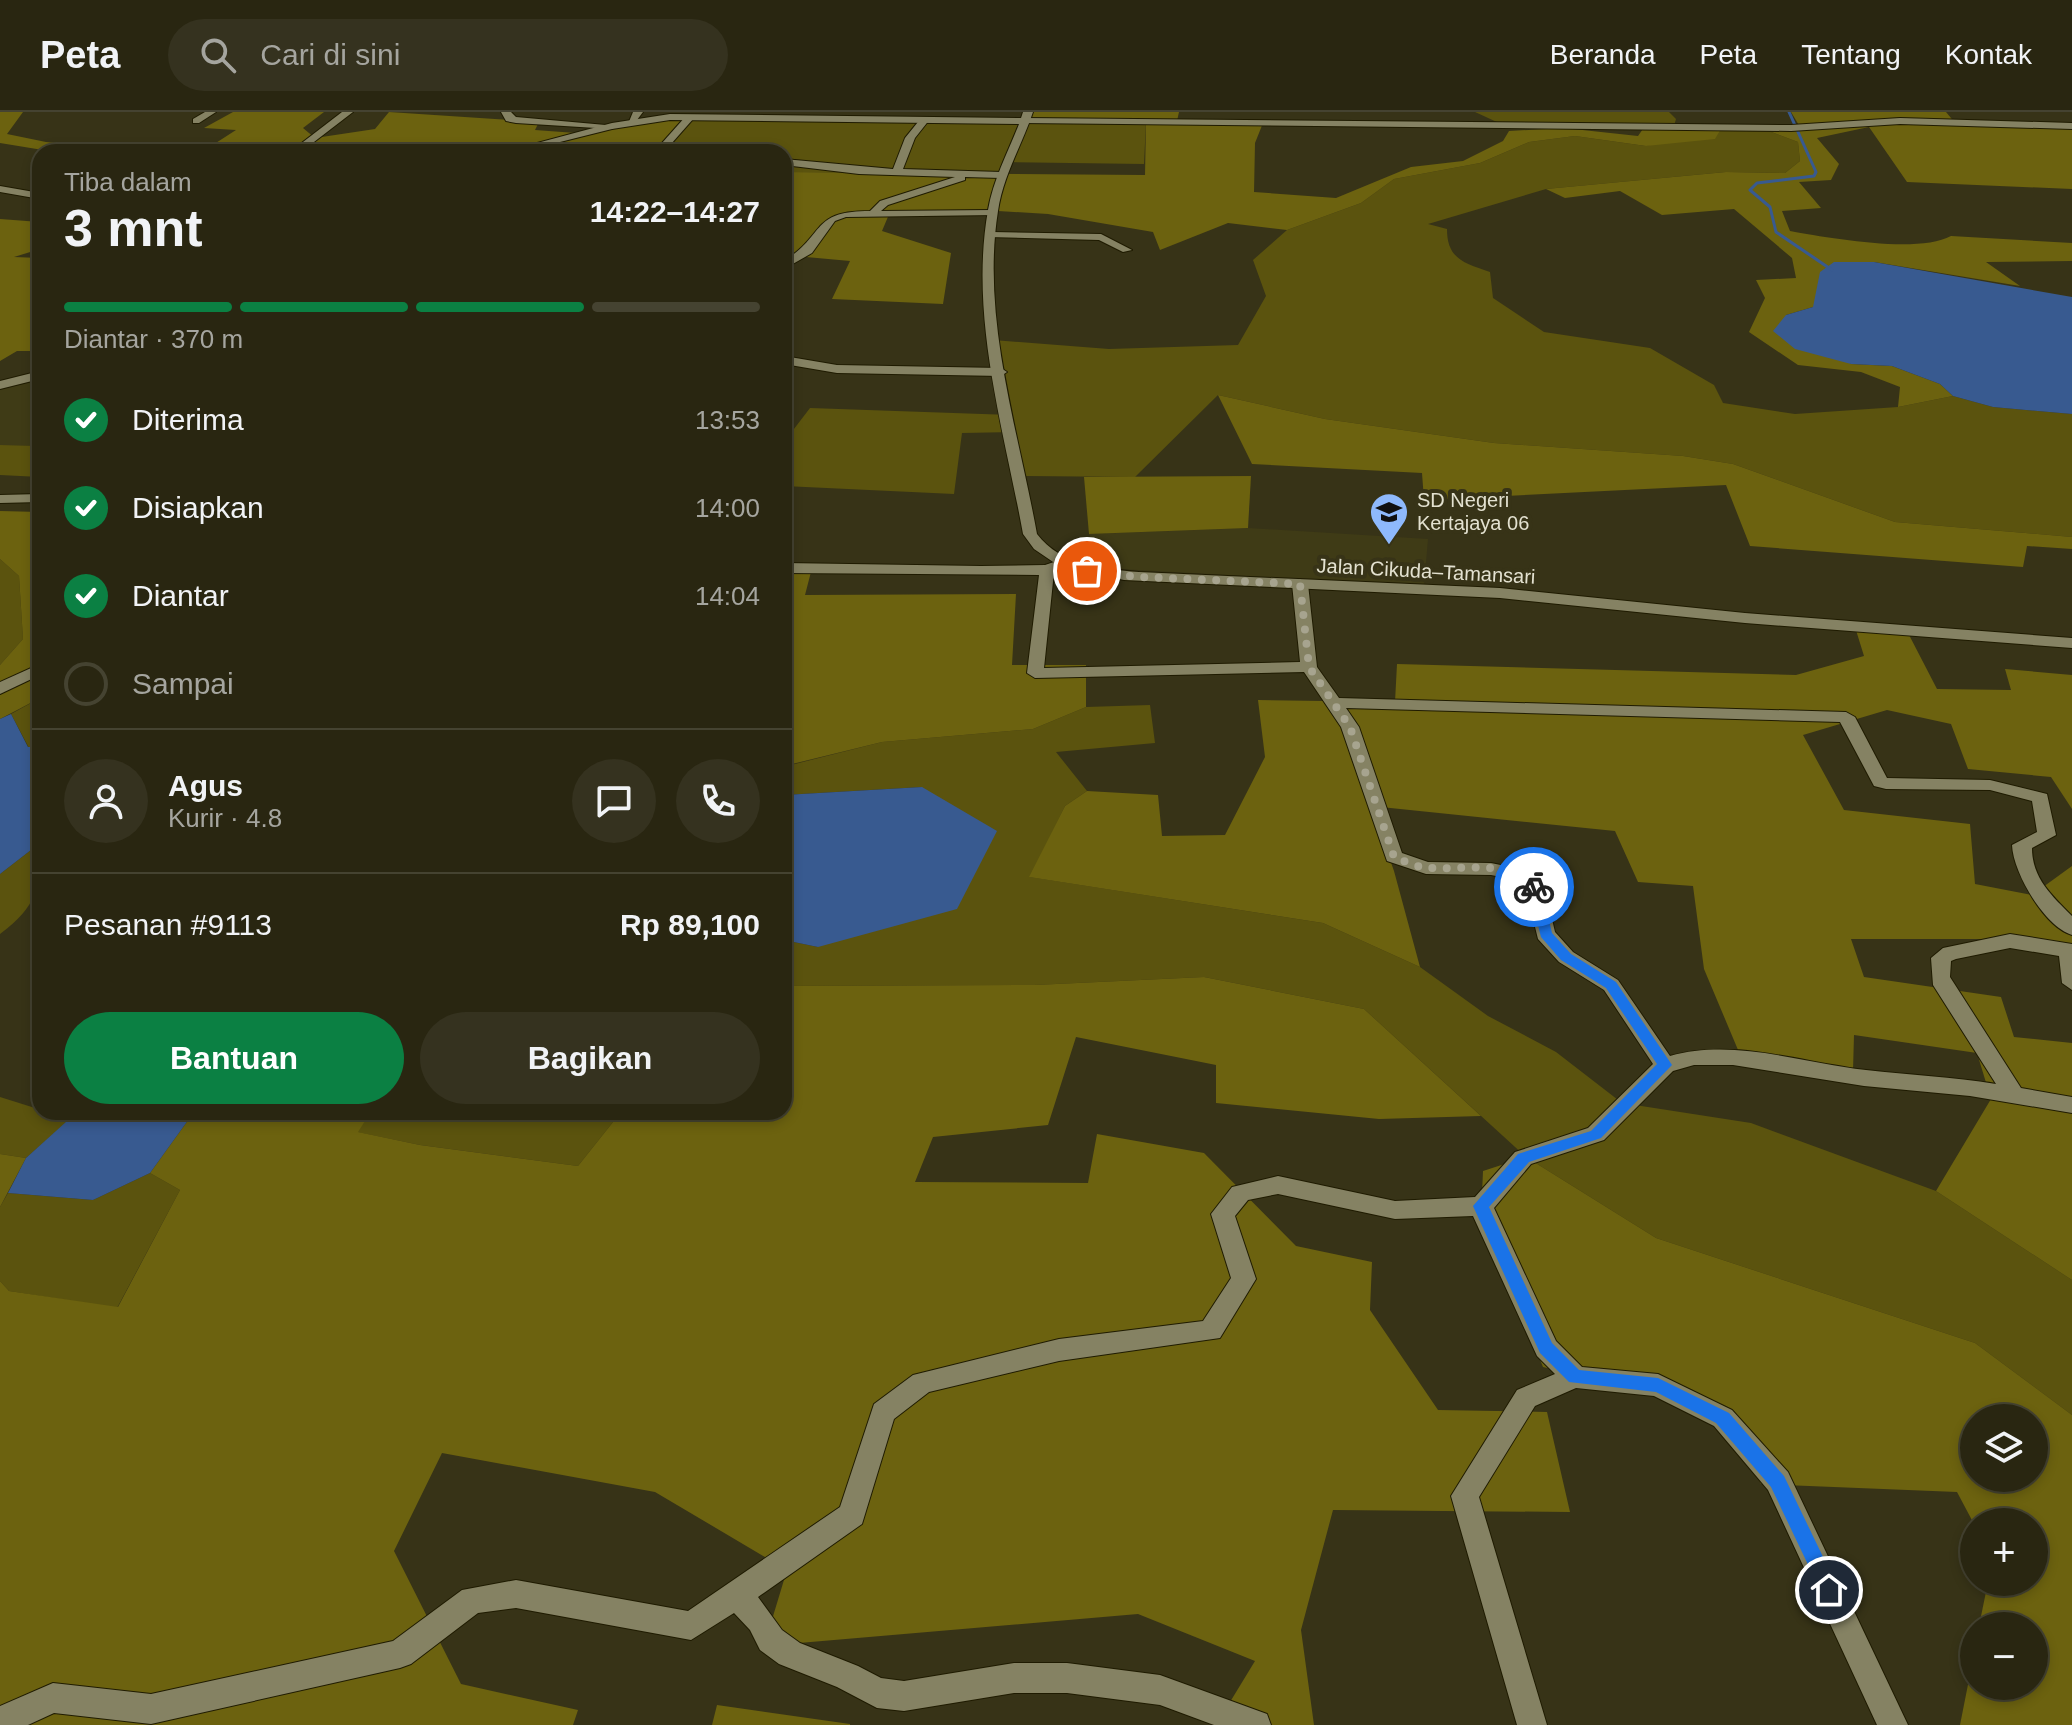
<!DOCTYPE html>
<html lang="id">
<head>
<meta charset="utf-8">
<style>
	:root { --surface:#292611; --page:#35321f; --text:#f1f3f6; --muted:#a5a59f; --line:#454331; --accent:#0b8043 }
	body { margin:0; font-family:Helvetica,sans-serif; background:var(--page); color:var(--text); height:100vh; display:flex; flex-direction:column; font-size:30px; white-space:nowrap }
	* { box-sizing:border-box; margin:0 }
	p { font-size:26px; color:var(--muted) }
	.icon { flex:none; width:44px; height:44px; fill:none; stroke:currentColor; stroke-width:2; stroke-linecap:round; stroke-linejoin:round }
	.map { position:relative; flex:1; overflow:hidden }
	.details { position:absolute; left:32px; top:32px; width:760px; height:976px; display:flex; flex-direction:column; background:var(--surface); border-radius:24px; box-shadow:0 4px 12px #0003,0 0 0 2px var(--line) }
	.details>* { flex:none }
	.controls { position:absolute; left:1960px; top:1292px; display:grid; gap:16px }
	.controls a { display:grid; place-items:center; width:88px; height:88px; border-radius:50%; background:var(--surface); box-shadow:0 4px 12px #0003,0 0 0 2px var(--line); font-size:40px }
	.pin { position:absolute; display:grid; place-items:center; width:68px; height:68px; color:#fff; margin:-34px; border:4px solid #fff; border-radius:50%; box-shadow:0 2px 8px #0007 }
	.courier { position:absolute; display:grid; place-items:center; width:80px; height:80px; margin:-40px; border:6px solid #1a73e8; border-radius:50%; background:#fff; color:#222; box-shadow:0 2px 10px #0007 }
	.headline em { font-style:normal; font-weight:700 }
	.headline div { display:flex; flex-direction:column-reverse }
	.headline { display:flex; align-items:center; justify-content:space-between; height:136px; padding:0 32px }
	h1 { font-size:52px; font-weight:700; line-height:60px }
	.bar { display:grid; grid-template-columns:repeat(4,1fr); gap:12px 8px; align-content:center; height:96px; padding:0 32px }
	.bar i { height:10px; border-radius:6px; background:var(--line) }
	.bar .active { background:var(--accent) }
	.bar p { grid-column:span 4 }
	.line { display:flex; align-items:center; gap:20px; padding:0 32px; border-top:2px solid var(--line) }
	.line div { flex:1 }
	.round { display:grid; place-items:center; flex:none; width:84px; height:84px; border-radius:42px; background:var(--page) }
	ol { padding:0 32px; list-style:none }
	li { display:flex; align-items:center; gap:24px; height:88px }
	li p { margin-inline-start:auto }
	li .icon { padding:8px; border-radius:50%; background:var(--accent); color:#fff; stroke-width:4 }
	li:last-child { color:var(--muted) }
	li i { width:44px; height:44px; border:4px solid var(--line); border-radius:50% }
	.primary-button { display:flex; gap:16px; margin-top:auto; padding:16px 32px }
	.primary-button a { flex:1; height:92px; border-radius:48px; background:var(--accent); color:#fff; font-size:32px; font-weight:700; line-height:92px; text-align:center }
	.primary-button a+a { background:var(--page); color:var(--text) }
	header { display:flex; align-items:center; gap:48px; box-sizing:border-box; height:112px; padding:0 40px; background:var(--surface); border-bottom:2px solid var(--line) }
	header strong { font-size:38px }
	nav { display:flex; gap:44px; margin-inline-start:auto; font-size:28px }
	.search { width:560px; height:72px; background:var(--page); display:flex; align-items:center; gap:20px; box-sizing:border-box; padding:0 28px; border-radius:44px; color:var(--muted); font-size:30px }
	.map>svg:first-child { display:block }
	.built { fill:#3f3b16 }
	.green { fill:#5b530e }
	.forest { fill:#6c620f; fill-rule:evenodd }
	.water { fill:#385a90 }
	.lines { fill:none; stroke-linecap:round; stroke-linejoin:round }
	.stream { stroke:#385a90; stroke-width:3 }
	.minor-casing { stroke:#1f1b01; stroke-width:2 }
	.tertiary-casing { stroke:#1f1b01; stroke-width:2 }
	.minor { fill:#858263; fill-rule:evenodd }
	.tertiary { fill:#858263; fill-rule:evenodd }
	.route { fill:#1a73e8 }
	.done { stroke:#a7a48f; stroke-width:8; stroke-dasharray:0 14.4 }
	.labels { text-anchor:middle; stroke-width:8; stroke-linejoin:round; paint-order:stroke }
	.far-poi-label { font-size:20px; fill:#e3e1d0; stroke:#373317; text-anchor:start }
	.far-street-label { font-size:20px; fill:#e3e1d0; stroke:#373317 }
</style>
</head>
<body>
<header>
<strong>Peta</strong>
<div class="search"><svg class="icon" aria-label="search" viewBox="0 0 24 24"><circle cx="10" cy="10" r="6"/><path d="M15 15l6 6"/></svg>Cari di sini</div>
<nav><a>Beranda</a><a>Peta</a><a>Tentang</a><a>Kontak</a></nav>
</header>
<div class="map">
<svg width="2072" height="1613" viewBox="0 0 2072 1613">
	<rect width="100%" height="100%" fill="#373317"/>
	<g class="built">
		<path d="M40,266V334L0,333V276Z"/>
		<path d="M1248,416L1428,427L1424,474L1102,456L1089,422Z"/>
	</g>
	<g class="green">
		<path d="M1475,0H1669L1676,7L1674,14L1499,11Z"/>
		<path d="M686,5L1146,10L1144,52L1007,50L998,62L784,60V40H652Z"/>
		<path d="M1722,15L1761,16L1798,30L1800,49L1785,61L1726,60L1546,77L1428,112L1447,117C1447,147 1464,151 1490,160L1493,186L1544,220L1650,236L1714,273L1723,291L1795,302L1898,295L1953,284L1993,295L2072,302V425L1895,410L1733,352L1683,344L1494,331L1325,307L1218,283L1135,365L1025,364L1015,320L962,321L954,382L784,374V330L810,296L1011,303L993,228L1109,237L1238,233L1266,184L1253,148L1287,118L1361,91L1394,67L1480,51L1529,30L1575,24L1646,34Z"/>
		<path d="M0,333L40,334V365L0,363Z"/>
		<path d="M0,447L19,464L23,527L0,553Z"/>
		<path d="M40,586V635L29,636L11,602Z"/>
		<path d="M1150,593L1155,631L1056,640L1087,679L1065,694L1030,765L1323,811L1420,855L1488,904L1556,940L1622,991L1751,1011L1936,1079L2072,1168V1303L1975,1231L1656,1126L1526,1045L1364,897L1204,865L1035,873L784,874V828L818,835L922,675L784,683V657L787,654L882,630L1033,617L1086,595Z"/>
		<path d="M40,731C40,777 38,793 0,822V762Z"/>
		<path d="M0,985L70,1007L26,1046L0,1042Z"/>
		<path d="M371,1000H621L578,1054L420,1033L357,1020Z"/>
		<path d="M150,1061L180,1078L117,1196L9,1179L0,1169V1095L8,1081L93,1088Z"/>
	</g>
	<g class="forest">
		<path d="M0,0H23L7,22L46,30L143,39L161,32L208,36L236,18L204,16L233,0H324L303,16L315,26L375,17L389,0L539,10L535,18L576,21L686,5L652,40H55L0,31Z"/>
		<path d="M1026,0H1179L1177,9L1263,11L1255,31L1254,80L1336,86L1411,55L1463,49L1503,29L1509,19L1564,16L1638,24L1645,14L1722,15L1715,27L1646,34L1575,24L1529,30L1480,51L1394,67L1361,91L1287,118L1228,111L1160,138L1153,120L1048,102L982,98L890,100L882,119L951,141L943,192L832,187L850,149L784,143V60L1145,63L1146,10L1024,9Z"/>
		<path d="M1791,0H1946L1956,12L2072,15V77L1907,70L1869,15L1817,26L1839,52L1831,68L1799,70L1821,96L1782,99L1790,119C1829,126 1918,142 1951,124L2072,131V149L1986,150L2020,174L1874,150L1813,195L1786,203L1851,252L1892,254L1940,272L1953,284L1898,295L1900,275L1861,260L1798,253L1749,220L1765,186L1756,168L1796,166L1792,146L1734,97L1662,103L1620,79L1565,86L1546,77L1726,60L1785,61L1800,49L1798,30L1761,16L1800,15Z"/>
		<path d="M0,107L40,110V137L14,145L40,146V239H17L0,249Z"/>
		<path d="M1218,283L1325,307L1494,331L1683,344L1733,352L1895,410L2072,425V437L2027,434L2023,455L1750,434L1726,373L1424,388L1422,361L1252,352Z"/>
		<path d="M1251,364L1248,416L1089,422L1084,365Z"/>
		<path d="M0,399L40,400V586L0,607V553L23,527L19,464L0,447Z"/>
		<path d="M784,456H812L805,483L1016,482L1012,553H1086V595L1033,617L882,630L784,654Z"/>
		<path d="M1855,515L1907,519L1937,577L2011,578L2005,557L2072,563V697L2051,665L1968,657L1951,612L1887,598L1803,623L1844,698L1970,712L1975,772L2032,783L2072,754V832L2043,827H1851L1864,865L2001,885L2014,925L2072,931V1168L1936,1079L1991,987L1977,941L1854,923L1853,959L1741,945L1704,857L1693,774L1638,770L1615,719L1371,694L1394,759L1420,855L1323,811L1029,765L1065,694L1087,679L1158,683L1162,724L1225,723L1265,645L1258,588L1395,590L1397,552L1796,563L1864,544Z"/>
		<path d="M1204,865L1364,897L1481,1004L1379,1007L1216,991V953L1076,925L1048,1013L933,1025L915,1070L1088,1071L1097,1022L1204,1041L1296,1134L1372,1150L1370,1198L1438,1298L1547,1300L1570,1400L1333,1398L1301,1518L1314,1613H1216L1255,1549L1138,1502L764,1534L787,1458L655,1380L442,1341L394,1439L461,1572L578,1598L573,1613H0V1169L9,1179L118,1195L180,1078L150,1061L194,1000H371L358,1020L420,1033L578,1054L621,1000H784V874L1035,873Z"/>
		<path d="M0,1042L26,1046L0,1095Z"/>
		<path d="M1526,1045L1656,1126L1975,1231L2072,1303V1613H1960L1974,1542V1574H2034V1514H1979L1988,1470H2034V1410L1974,1412L1957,1380L1761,1372L1725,1297L1543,1255L1481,1104L1483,1059ZM1974,1306H2034V1366H1974Z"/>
		<path d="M717,1593L850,1612V1613H712Z"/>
	</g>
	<g class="water">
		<path d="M1834,150H1874L2072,185V302L1993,295L1953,284L1940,272L1892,254L1851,252L1795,237L1773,219L1786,203L1813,195L1820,160Z"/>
		<path d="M11,602L28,635H40V731L0,762V607Z"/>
		<path d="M922,675L997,719L957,797L818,835L784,828V683Z"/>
		<path d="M77,1000H194L150,1061L93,1088L8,1081L26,1046Z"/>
	</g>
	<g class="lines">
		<path class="stream" d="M1789,0L1816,60L1814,64L1757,71L1750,78L1770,95L1776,120L1832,158"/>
		<g class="minor-casing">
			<g id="minor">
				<path d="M205,0H216L199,11H193V7Z"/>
				<path d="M342,0H353L301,40H290Z"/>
				<path d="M501,0H511L516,5L617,14L612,17L516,11L506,9Z"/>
				<path d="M633,0H643L634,12H628Z"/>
				<path d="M686,4L694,6L664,40H654Z"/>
				<path d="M922,5L930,7L915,26L903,57L1001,60L1006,63L1001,66L965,65V68L888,93L881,99L992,98L997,101L996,103L846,105L835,109L812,141L784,157V149C827,122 810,99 870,99L880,89L955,65L859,62L784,53V47L893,57L905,26Z"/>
				<path d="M1025,6L1791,13L1900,6L2072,11V17L1900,12L1791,19L1022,11Z"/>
				<path d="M992,120L1101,122L1132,138L1123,140L1099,128L988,125L987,123Z"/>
				<path d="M784,244L837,253L1001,256L1007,260L1001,264L837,261L784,252Z"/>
				<path d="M40,259V267L0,277V269Z"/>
				<path d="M40,382V390L0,391V383Z"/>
				<path d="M1060,448L1068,453L1054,460L1044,556L1300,550L1292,472L1300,467L1308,472L1317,555L1339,586L1846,600L1855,605L1887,666L1990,668L2047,682L2056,723L2032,736C2032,766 2052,784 2072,804V823C2045,815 2013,761 2012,733L2037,720L2032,689L1990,678L1886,677L1874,674L1840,610L1346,596L1359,615L1402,741L1428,750L1491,751L1529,759L1544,773L1555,820L1573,840L1618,868L1670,944C1734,926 1802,951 1866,958C1909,963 1953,965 1996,972L1933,873L1931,846L1943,836L2010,822L2072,832V878L2062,871L2059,844L2010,836L1956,847L1951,849L1950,865L2021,976L2072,985V1001L1970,984L1864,974L1733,953H1694L1673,959L1604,1028L1531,1052L1494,1096L1556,1229L1582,1255L1658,1262L1732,1298L1788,1360L1908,1613H1877L1768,1378L1714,1314L1654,1284L1576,1276L1535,1294L1479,1385L1547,1613H1517L1451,1384L1517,1278L1555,1262L1537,1244L1473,1104L1395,1107L1278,1082L1248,1088L1235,1104L1256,1167L1220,1226L1059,1249L929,1280L894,1307L862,1412L758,1485L782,1518L800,1531L858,1554L881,1566L904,1569L1014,1551H1067L1160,1563L1267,1602L1271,1613H1214L1160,1593L1067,1581H1014L904,1599L877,1596L837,1575L779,1552L760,1538L750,1518L734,1501L691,1528L516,1496L478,1501L411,1552L400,1556L151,1612L54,1601L28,1613H0V1594L53,1571L151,1582L393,1529L462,1478L516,1468L688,1499L840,1395L874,1292L913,1263L1059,1227L1203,1209L1231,1166L1211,1102L1232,1075L1278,1064L1395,1089L1475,1085L1515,1040L1588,1016L1653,952L1604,878L1559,850L1538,827L1525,775L1516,768L1491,763L1426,762L1387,749L1341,615L1304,560L1035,566L1027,561L1039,463L784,461V451L981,454L1045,453Z"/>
				<path d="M40,552V563L0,582V570Z"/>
			</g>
		</g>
		<g class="tertiary-casing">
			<g id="tertiary">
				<path d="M1023,0H1033C1022,33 1003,64 998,99C981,206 1018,317 1037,422C1062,454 1101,457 1139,460L1500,476L1745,501L2072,526V536L1745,511L1500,486L1124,468L1059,454L1034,437L1023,422C1004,317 969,205 988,98C993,68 1008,40 1019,12L670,8L612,17L520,40H503L612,11L670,2L1021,6Z"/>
				<path d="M0,74L40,81V87L0,80Z"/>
			</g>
		</g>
		<use href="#minor" class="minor"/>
		<use href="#tertiary" class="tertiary"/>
	</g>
	<path class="route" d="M1534,771L1541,775L1552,821L1571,842L1616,870L1672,953L1601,1026L1529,1050L1489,1095L1552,1231L1579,1258L1658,1266L1729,1301L1784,1364L1839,1478L1836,1484H1823L1771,1375L1716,1311L1656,1280L1569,1270L1540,1241L1473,1094L1518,1042L1591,1019L1657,952L1606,876L1561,848L1541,825L1528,775Z"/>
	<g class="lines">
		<path class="done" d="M1087,459L1139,465L1300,472L1309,555L1350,615L1394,745C1405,749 1418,756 1430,756C1461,758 1513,747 1534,775"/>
	</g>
	<defs>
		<g id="school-pin" transform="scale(2)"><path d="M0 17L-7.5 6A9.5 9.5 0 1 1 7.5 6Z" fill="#8eb9fc" stroke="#373317"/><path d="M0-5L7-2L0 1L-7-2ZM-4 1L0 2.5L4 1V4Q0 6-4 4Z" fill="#111"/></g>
	</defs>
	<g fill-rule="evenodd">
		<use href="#school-pin" x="1389" y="400"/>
	</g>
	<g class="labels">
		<g class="far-poi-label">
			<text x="1417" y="395">SD Negeri<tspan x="1417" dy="23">Kertajaya 06</tspan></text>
		</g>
		<g class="far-street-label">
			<text transform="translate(1426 459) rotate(3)" y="7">Jalan Cikuda–Tamansari</text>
		</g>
	</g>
</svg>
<div class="controls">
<a><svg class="icon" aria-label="layers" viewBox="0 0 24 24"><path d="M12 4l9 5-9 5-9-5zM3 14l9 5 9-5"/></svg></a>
<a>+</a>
<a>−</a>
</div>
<div class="pin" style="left:1087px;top:459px;background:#ea580c"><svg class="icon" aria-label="bag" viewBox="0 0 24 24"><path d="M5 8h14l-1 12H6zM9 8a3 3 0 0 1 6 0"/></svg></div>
<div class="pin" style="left:1829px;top:1478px;background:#1f2937"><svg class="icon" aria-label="home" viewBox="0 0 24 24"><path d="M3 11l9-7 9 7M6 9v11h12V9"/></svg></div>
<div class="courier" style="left:1534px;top:775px"><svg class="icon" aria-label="bike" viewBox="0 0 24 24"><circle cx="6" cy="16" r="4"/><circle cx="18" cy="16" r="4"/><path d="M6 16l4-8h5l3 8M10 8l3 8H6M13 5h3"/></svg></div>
<section class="details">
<div class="headline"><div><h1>3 mnt</h1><p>Tiba dalam</p></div><em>14:22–14:27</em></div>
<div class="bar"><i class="active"></i><i class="active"></i><i class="active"></i><i></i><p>Diantar · 370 m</p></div>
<ol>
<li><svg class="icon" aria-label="check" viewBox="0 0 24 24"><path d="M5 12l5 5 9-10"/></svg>Diterima<p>13:53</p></li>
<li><svg class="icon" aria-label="check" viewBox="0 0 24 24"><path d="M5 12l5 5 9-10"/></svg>Disiapkan<p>14:00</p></li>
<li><svg class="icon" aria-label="check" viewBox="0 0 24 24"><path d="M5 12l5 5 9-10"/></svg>Diantar<p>14:04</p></li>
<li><i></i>Sampai</li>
</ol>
<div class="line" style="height:144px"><a class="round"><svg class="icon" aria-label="person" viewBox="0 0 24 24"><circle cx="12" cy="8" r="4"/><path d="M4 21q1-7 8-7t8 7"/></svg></a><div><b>Agus</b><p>Kurir · 4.8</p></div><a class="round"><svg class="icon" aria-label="chat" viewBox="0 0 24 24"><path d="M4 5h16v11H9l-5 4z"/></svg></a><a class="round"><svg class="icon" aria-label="phone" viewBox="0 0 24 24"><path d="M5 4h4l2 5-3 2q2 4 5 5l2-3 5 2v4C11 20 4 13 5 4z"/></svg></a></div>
<div class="line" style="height:104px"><div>Pesanan #9113</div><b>Rp 89,100</b></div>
<div class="primary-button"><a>Bantuan</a><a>Bagikan</a></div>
</section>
</div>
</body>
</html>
